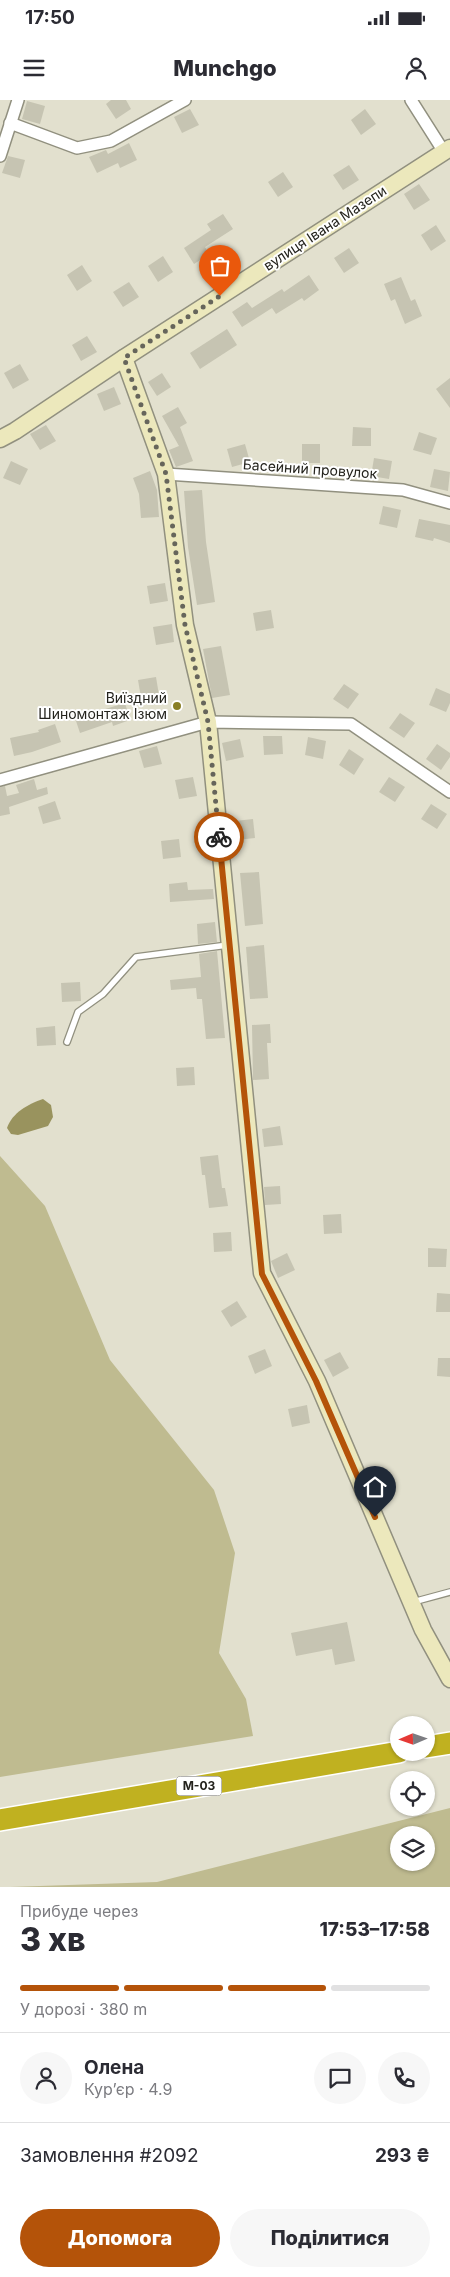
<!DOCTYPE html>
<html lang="uk">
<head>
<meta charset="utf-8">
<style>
	:root { --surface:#fff; --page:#f7f7f7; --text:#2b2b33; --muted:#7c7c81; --line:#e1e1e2; --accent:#b45309 }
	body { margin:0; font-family:Inter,sans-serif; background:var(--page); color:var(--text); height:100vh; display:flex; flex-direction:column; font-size:19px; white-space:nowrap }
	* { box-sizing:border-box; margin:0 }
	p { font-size:16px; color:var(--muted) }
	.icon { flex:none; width:28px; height:28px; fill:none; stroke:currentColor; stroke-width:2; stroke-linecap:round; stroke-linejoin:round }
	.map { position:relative; height:1787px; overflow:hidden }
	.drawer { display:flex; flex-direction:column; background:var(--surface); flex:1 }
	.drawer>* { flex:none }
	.needle { width:32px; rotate:268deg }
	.controls { position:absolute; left:390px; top:1616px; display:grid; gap:10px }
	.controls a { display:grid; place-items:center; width:45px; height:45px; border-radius:50%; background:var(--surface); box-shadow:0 1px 4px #0004; font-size:25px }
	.pin { position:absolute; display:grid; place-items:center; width:42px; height:42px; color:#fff; margin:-51px -21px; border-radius:50% 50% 50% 0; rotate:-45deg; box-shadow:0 0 5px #0007 }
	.pin .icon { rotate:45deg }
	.courier { position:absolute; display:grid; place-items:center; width:50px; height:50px; margin:-25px; border:4px solid #b45309; border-radius:50%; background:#fff; color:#222; box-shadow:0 1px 6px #0007 }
	.summary em { font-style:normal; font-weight:800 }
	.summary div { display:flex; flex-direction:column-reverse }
	.summary { display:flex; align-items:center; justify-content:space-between; height:85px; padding:0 20px }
	h1 { font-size:32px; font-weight:800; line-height:38px }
	.bar { display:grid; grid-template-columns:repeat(4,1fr); gap:8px 5px; align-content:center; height:60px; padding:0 20px }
	.bar i { height:6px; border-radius:4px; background:var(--line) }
	.bar .on { background:var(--accent) }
	.bar p { grid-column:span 4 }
	.line { display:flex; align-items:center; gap:12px; padding:0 20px; border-top:1px solid var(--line) }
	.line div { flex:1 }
	.round { display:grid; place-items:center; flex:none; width:52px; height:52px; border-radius:26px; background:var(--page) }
	.primary-button { display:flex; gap:10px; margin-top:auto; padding:10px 20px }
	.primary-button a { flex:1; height:58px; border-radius:30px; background:var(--accent); color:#fff; font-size:20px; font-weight:800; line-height:58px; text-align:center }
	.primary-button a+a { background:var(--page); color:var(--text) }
	.status { display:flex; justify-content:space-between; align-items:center; height:35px; padding:0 25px; background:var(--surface); direction:ltr }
	.status svg { height:14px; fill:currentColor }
	header { display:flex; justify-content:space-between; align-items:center; height:65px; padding:0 20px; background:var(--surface); font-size:22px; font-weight:800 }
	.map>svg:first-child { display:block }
	.green { fill:#bfbb90; fill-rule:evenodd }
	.water { fill:#99935e }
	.building { fill:#c6c4b2 }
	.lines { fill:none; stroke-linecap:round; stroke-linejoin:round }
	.lane-casing { stroke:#91907f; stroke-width:8 }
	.street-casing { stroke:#91907f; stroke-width:14 }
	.secondary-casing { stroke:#91907f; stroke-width:19 }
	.highway-casing { stroke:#fff; stroke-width:24 }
	.lane { stroke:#fff; stroke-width:5.5 }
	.street { stroke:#fff; stroke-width:11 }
	.secondary { stroke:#ece8bc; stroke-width:16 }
	.highway { stroke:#c0b120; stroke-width:21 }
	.done { stroke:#66655b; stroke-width:5; stroke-dasharray:0 9 }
	.route { stroke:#b45309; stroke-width:6 }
	.poi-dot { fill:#897f26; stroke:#fff; stroke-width:2 }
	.labels { text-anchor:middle; stroke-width:4; stroke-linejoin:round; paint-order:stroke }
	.shield { fill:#fff; stroke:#666561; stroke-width:1 }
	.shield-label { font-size:12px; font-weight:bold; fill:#24231d }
	.street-label { font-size:14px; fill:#24231d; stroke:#fff }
	.poi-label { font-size:14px; fill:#24231d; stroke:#fff; text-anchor:end }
</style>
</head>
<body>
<div class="status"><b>17:50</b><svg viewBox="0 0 49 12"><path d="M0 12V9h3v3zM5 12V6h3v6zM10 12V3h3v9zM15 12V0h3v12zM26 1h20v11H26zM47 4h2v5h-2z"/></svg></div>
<header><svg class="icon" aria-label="menu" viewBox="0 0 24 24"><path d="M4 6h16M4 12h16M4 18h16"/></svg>Munchgo<svg class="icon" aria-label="person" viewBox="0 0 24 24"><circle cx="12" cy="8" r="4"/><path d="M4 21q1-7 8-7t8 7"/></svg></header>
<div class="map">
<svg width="450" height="1787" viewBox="0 0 450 1787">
	<rect width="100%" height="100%" fill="#e2e0ce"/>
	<g class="green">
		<path d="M0,1056L45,1106L110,1260L214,1390L235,1453L219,1553L246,1599L253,1636L0,1677Z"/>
		<path d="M450,1708V1787H10L157,1782ZM399,1735H426V1762H399Z"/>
	</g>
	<path class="water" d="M43,999L51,1005L53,1017L48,1026L18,1035L11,1034L7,1028C12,1013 28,1004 43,999Z"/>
	<g class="building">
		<path d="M111,0H126L131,9L116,19L106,4Z"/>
		<path d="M27,1L45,6L40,24L22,19Z"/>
		<path d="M190,9L199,25L182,33L174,17Z"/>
		<path d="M365,9L376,24L361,35L351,20Z"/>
		<path d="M129,43L137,60L120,68L118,63L97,73L89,57L106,50L108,54Z"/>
		<path d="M8,56L25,60L20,78L2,73Z"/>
		<path d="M349,65L359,80L343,90L333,75Z"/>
		<path d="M283,72L293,87L278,97L268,82Z"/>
		<path d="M419,84L430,100L414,110L404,94Z"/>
		<path d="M223,114L233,129L205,147L209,154L194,164L184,148L211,130L207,124Z"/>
		<path d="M436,125L446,141L431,151L421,135Z"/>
		<path d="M349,148L359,163L344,173L334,158Z"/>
		<path d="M163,156L173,172L158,182L148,166Z"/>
		<path d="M82,165L92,181L77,191L67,175Z"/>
		<path d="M309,175L319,190L304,201L302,198L276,214L272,208L242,227L232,212L247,202L252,208L282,189L284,192Z"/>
		<path d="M401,177L411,201L415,199L422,216L405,224L395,199L391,201L384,184Z"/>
		<path d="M129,182L139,197L123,207L113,192Z"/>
		<path d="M227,229L237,245L200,269L190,253Z"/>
		<path d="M87,236L97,252L81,261L72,245Z"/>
		<path d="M20,264L29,280L13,289L4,273Z"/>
		<path d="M162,273L171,287L157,296L148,282Z"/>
		<path d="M450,278V308L436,289Z"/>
		<path d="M114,287L121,304L104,311L97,294Z"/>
		<path d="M178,307L187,323L180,327L193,361L176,367L169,350L179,346L162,316Z"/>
		<path d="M46,325L56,341L40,350L30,334Z"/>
		<path d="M353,327L371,328V346H352Z"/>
		<path d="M419,332L437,338L431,355L413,350Z"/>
		<path d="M245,344L250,362L232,367L227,349Z"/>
		<rect x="302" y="344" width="18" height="19"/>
		<path d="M374,358L392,361L389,379L371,376Z"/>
		<path d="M11,361L28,369L20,385L3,378Z"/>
		<path d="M434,369L450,372L448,391L430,387Z"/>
		<path d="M150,371L157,390L159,417L141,418L139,394L133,378Z"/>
		<path d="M202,390L206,442L215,502L197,505L188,447L184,391Z"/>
		<path d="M383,406L401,410L397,428L379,424Z"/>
		<path d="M419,419L450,425V443L434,438L433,441L415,437Z"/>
		<path d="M165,483L168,501L150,504L147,486Z"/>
		<path d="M271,510L274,528L256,531L253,513Z"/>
		<path d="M172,524L174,542L156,545L153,527Z"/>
		<path d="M221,546L230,595L212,598L203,549Z"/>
		<path d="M156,577L159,595L141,598L138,580Z"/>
		<path d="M344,584L359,594L348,609L333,599Z"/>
		<path d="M436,588L450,594V603L446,612L429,605Z"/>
		<path d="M125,603L130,620L113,626L112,622L80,633L74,615L91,610L92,613Z"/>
		<path d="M400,613L415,623L404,638L389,628Z"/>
		<path d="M55,624L61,642L32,652L14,656L10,638L39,632L38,630Z"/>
		<path d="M263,636H282L283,654L264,655Z"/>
		<path d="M308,637L326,641L323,659L305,655Z"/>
		<path d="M240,639L244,657L226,661L222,643Z"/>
		<path d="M437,644L450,653V657L441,670L426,659Z"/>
		<path d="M157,646L162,664L144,668L139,651Z"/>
		<path d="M349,649L364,659L354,675L339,665Z"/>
		<path d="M193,677L197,696L179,699L175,680Z"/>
		<path d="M389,677L405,687L395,702L379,692Z"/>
		<path d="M34,679L37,690L47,687L48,694L9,707L10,714L0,716V687L5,686L7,696L19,693L16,685Z"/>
		<path d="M55,701L61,719L43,724L38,707Z"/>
		<path d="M431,704L447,714L437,729L421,719Z"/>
		<path d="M253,719L255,738L237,740L235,721Z"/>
		<path d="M179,739L181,757L163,759L161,741Z"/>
		<path d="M259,772L263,824L245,826L240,773Z"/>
		<path d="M187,782L188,790L213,789L214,799L170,802L169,784Z"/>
		<path d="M215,822L217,842L198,844L197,824Z"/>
		<path d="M264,845L268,898L250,899L246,847Z"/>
		<path d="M217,851L225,938L206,939L202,899H197L196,888L171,890L170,880L201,877L199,854Z"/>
		<path d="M80,882L81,901L62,902L61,883Z"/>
		<path d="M270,924L271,943H267L269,979L253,980L252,925Z"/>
		<path d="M55,926L56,945L37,946L36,928Z"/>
		<path d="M194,967L195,985L177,986L176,968Z"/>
		<path d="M280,1026L283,1045L264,1047L262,1029Z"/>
		<path d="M218,1055L222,1088H225L228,1106L209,1108L205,1075H202L200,1057Z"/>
		<path d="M280,1086L281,1104L265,1105L264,1087Z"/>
		<path d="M341,1114L342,1133L324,1134L323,1115Z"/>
		<path d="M231,1132L232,1151L214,1152L213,1133Z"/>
		<path d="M428,1148L447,1149L446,1167H428Z"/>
		<path d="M287,1153L295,1170L278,1178L271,1161Z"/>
		<path d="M437,1193L450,1194V1212H436Z"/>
		<path d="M237,1201L247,1217L231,1227L221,1211Z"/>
		<path d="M265,1249L272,1266L255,1274L248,1256Z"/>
		<path d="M340,1252L349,1268L333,1277L324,1260Z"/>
		<path d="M438,1258H450V1277L437,1276Z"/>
		<path d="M307,1305L310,1323L292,1327L288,1309Z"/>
		<path d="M347,1522L355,1561L335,1565L332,1549L296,1556L291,1533Z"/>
	</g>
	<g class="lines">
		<g class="lane-casing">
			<g id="lane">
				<path d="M67,942L78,912L103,894L136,857L228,845"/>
				<path d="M413,1502L450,1492"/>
			</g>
		</g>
		<g class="street-casing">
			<g id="street">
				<path d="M411,0L444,52"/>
				<path d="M10,23L77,48L111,41L185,0"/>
				<path d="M0,56L18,0"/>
				<path d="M166,374L403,390L450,403"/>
				<path d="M0,680L208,622L351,624L450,692"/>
			</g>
		</g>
		<g class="secondary-casing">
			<g id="secondary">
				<path d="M124,258L166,374L185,525L208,622L262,1173L317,1281L423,1530L450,1579"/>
				<path d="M0,339L15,331L124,258L450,48"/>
			</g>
		</g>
		<g class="highway-casing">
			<g id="highway">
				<path d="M426,1647L450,1643"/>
				<path d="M0,1720L399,1652"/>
			</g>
		</g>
		<use href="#lane" class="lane"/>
		<use href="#street" class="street"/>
		<use href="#secondary" class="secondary"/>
		<use href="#highway" class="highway"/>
	</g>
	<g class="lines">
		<path class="done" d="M219,737L208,622L185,525L166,374L124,258L220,196"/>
		<path class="route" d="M219,737L262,1174L316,1281L375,1417"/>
	</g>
	<circle class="poi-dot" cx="177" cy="606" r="5"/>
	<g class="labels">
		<rect class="shield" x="176.5" y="1676.5" width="45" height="19" rx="4"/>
		<g class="shield-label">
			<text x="199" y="1690">М-03</text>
		</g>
		<g class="street-label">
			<text transform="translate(325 128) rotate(-33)" y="5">вулиця Івана Мазепи</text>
			<text transform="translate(310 369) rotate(4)" y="5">Басейний провулок</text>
		</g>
		<g class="poi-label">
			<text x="167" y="603">Виїздний<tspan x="167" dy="16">Шиномонтаж Ізюм</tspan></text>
		</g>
	</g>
</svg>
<div class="controls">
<a><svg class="needle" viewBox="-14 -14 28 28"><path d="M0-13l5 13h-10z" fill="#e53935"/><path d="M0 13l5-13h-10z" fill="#7c7c81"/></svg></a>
<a><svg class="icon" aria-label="locate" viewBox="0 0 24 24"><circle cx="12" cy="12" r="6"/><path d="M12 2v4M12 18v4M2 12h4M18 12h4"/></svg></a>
<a><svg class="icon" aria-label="layers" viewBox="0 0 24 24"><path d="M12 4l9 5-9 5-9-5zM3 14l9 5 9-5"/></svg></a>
</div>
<div class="pin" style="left:220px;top:196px;background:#ea580c"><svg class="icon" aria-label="bag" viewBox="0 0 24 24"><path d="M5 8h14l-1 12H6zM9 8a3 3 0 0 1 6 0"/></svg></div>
<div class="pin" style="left:375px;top:1417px;background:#1f2937"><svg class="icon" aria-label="home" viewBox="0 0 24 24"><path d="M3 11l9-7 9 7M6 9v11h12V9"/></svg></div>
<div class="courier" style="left:219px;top:737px"><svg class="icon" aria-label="bike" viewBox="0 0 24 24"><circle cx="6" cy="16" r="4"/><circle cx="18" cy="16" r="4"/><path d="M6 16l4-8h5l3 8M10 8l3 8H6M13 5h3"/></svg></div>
</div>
<section class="drawer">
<div class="summary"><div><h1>3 хв</h1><p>Прибуде через</p></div><em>17:53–17:58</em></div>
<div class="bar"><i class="on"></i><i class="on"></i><i class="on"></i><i></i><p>У дорозі · 380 m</p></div>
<div class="line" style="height:90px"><a class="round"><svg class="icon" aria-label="person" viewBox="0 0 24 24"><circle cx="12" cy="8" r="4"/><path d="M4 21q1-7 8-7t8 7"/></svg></a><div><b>Олена</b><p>Кур’єр · 4.9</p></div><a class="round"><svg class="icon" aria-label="chat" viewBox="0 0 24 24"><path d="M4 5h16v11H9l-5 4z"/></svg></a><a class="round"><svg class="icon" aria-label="phone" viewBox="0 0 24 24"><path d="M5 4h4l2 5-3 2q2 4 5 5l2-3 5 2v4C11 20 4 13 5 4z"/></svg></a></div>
<div class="line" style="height:65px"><div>Замовлення #2092</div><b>293 ₴</b></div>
<div class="primary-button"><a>Допомога</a><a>Поділитися</a></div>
</section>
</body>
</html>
